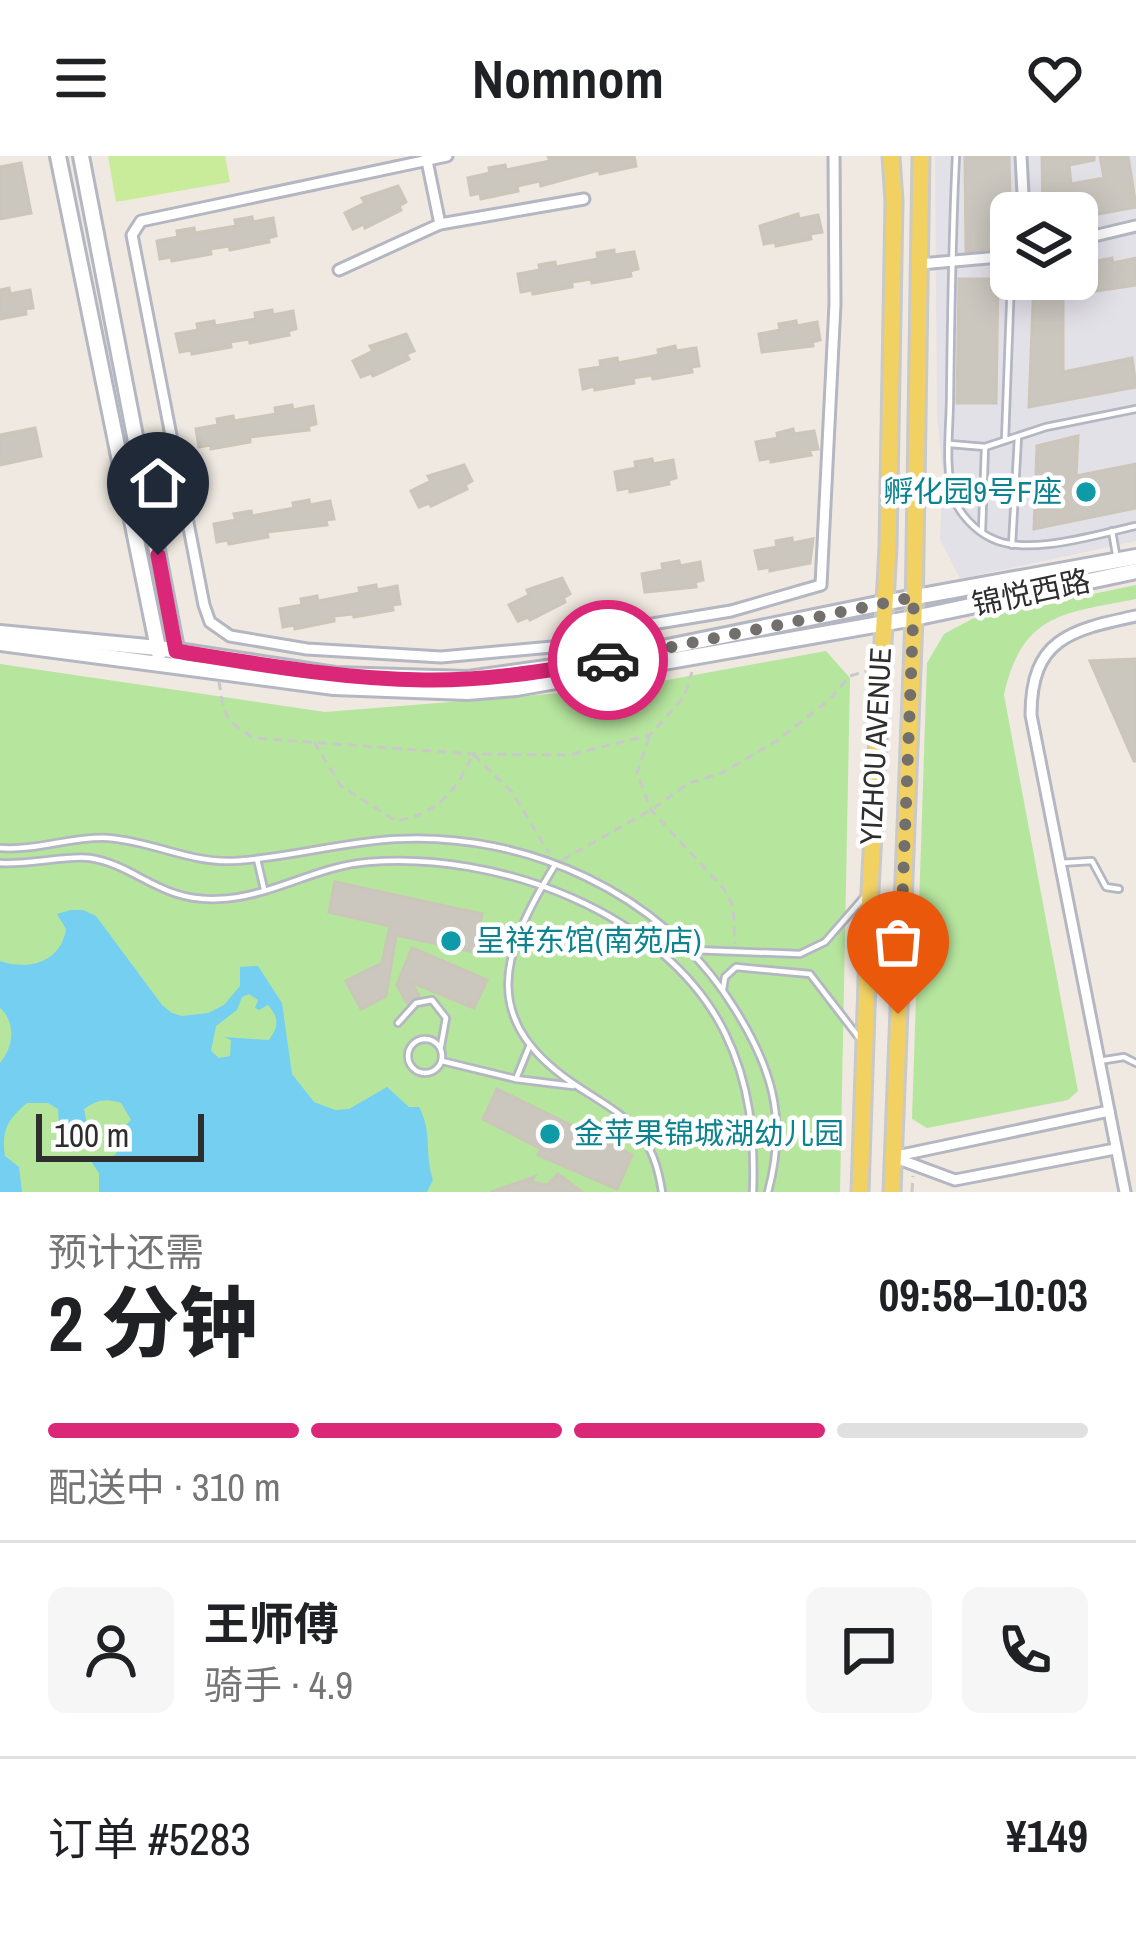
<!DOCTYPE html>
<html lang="zh">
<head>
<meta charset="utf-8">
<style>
	:root { --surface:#fff; --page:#f6f6f6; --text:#202124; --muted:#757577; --line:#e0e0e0; --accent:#db2777 }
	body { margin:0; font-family:"Archivo Narrow","Noto Sans SC",sans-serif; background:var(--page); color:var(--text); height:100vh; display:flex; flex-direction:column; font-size:45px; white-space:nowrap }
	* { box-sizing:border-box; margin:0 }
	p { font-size:39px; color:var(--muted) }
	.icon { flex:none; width:66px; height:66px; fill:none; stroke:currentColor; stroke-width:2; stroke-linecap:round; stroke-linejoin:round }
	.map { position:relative; height:1036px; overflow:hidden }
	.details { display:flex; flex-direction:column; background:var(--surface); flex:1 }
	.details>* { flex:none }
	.fabs { position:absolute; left:990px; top:36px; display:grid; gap:24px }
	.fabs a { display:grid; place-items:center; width:108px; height:108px; border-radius:18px; background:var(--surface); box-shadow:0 6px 30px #0003; font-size:60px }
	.scale { position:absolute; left:36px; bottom:30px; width:168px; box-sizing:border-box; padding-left:12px; border:6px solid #2e2e2e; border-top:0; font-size:33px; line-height:42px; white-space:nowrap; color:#2e2e2e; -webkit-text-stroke:9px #fff; paint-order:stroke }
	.pin { position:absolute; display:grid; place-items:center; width:102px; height:102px; color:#fff; margin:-123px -51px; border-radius:50% 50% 50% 0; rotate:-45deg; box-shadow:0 0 12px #0007 }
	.pin .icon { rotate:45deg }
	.courier { position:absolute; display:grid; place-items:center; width:120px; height:120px; margin:-60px; border:9px solid #db2777; border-radius:50%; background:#fff; color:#222; box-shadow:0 3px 15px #0007 }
	.overview em { font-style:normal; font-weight:800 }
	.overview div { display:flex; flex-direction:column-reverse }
	.overview { display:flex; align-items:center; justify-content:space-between; height:204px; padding:0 48px }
	h1 { font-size:78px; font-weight:800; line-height:90px }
	.bar { display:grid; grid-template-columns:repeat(4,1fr); gap:18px 12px; align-content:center; height:144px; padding:0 48px }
	.bar i { height:15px; border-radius:9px; background:var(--line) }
	.bar .active { background:var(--accent) }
	.bar p { grid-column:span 4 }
	.line { display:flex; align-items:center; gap:30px; padding:0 48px; border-top:3px solid var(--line) }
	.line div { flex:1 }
	.round { display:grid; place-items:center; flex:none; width:126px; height:126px; border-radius:18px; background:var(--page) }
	header { display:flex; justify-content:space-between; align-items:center; height:156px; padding:0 48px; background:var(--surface); font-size:54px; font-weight:800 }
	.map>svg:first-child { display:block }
	.industrial { fill:#e3e1e8; fill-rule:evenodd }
	.green { fill:#b6e59e }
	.pitch { fill:#c9ec9a }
	.water { fill:#75cff0; fill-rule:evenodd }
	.building { fill:#cbc7bf; stroke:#cbc5ba; stroke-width:3 }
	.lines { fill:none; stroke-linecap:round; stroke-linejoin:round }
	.lane-casing { stroke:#b4b7c1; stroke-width:10 }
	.street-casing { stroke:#b4b7c1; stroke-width:15 }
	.secondary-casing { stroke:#b4b7c1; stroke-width:20 }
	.primary-casing { stroke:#c9c9c9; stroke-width:21 }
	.path { stroke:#c9c9c9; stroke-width:3; stroke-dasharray:9 6; stroke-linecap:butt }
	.lane { stroke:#fff; stroke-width:4.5 }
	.street { stroke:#fff; stroke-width:9 }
	.secondary { stroke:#fff; stroke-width:14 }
	.primary { stroke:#f2d163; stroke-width:15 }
	.done { stroke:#726f6d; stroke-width:12; stroke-dasharray:0 21.6 }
	.route { stroke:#db2777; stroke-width:15 }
	.culture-dot { fill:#0f9aa8; stroke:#fff; stroke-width:4.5 }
	.labels { text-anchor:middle; stroke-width:9; stroke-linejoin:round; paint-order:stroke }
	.culture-label { font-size:30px; fill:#0d838f; stroke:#fff; text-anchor:start }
	.street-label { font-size:30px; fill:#2e2e2e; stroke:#fff }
</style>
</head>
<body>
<header><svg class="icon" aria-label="menu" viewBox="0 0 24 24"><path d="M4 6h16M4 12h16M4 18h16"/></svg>Nomnom<svg class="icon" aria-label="heart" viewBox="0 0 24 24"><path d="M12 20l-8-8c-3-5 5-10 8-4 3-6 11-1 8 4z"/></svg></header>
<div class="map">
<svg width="1136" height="1036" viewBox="0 0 1136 1036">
	<rect width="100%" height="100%" fill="#efe9e1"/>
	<path class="industrial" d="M935,0H1136V385L960,423L940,383L943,319L937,261ZM1011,57H1077V123H1011Z"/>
	<g class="green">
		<path d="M1136,429V443C1064,457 1022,457 1004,539L1078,935L1068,944L927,972L912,963L927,507L944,478L972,463Z"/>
		<path d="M826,495L850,522L840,1036H0V508L325,556L624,532Z"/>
	</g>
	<path class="pitch" d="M108,0H225L230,26L116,46Z"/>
	<path class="water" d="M71,754H83L96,760L162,849L172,857L182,860L208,857L224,849L240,830V811L258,810L282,847L292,918L314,946L335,954L349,953L387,931L409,951H419C433,978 424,996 433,1024L427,1036H99V1017L90,1004L94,1000L112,1002L119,994L118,977L131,964L121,947C105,942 97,944 84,953L88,973L59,971L58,953L48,947H27C8,963 1,974 5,1000L19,1011L22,1036H0V907C13,892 17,867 0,852V805C29,815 61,806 66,773L57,758ZM249,838L258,844L255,852L259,854L268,849C279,862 279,870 269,884L224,881L231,884L230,900L219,902L211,895L216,870L237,854L242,841Z"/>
	<g class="building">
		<path d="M548,0H634L636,10L600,18L599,14L541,30L540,25L517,30L518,35L481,43L480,37L471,39L468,22L490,17L489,12L505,9L506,14L550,5Z"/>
		<path d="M965,0H1009L1011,91L966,95Z"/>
		<path d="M1042,0H1094V4L1069,9L1071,28L1104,22L1100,0H1128L1136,51L1077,62V57H1043Z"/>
		<path d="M21,7L31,57L0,63V11Z"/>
		<path d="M398,30L406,46L399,50L401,54L365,72L364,68L353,73L345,57L365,47L362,42Z"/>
		<path d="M798,58L799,63L818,59L822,76L810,78L811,83L776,90L775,86L764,88L760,70Z"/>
		<path d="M252,61L253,66L273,62L276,80L268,82L269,86L230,94L229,90L210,93L211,98L172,105L171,101L160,103L157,85L178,81L177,75L194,72L195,77L236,70L235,64Z"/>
		<path d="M614,94V99L634,96L638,113L630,115L631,120L592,127L591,123L572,126V131L533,138L532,134L521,136L518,118L540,114L539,109L555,106L556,111L598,103L597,97Z"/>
		<path d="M1112,102L1113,107L1136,102V129L1063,140V216L1132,202L1136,231L1029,251L1034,123H1077V109Z"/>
		<path d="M959,123H998L996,247H957Z"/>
		<path d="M9,132L10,138L30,134L33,152L25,153L26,158L0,163V134Z"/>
		<path d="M272,154L273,159L293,155L296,173L288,175L289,179L250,187L249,183L230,186L231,191L192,198L191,194L180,196L176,178L198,174L197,168L214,165L215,170L256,163L255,157Z"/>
		<path d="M796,165L797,170L817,166L820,184L812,186L813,190L762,196L759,178L780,174L779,168Z"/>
		<path d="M406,178L414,195L406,198L409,203L373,220L371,217L361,221L353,205L373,195L370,190Z"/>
		<path d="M675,190L676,195L696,192L699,210L691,211L692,216L653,223L652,219L633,222L634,227L595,234L594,230L583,233L580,214L601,211L600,205L617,202L618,207L659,199L658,194Z"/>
		<path d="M292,249L293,254L313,250L316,268L308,270L309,274L250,281V286L211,293V289L199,291L196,273L218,269L217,263L233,260L234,265L276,258L275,252Z"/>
		<path d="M35,272L41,300L0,309V279Z"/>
		<path d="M793,273L794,278L814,275L818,293L809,294L811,299L771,306V302L760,304L756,286L778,282L777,277Z"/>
		<path d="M1078,280L1076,320L1136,308V352L1034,373L1037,290Z"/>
		<path d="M652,303L653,308L673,304L676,322L668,324L669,328L630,336L629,332L618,334L615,316L636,312L635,306Z"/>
		<path d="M464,309L472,325L465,329L467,333L431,350L429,347L419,351L411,335L431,325L428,320Z"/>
		<path d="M309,344L310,349L330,345L334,363L326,364L327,369L267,376L268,381L229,388L228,384L217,386L214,368L236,364L234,358L251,355L252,360L294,352L293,347Z"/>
		<path d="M792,382L793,387L813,383L810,407L770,415V411L759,413L755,395L777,391L776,385Z"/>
		<path d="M679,405L680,410L700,406L703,424L695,426L696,431L645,436L642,418L663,414L662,408Z"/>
		<path d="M562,422L570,438L563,442L565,446L530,464L528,461L518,465L509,449L529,439L527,434Z"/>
		<path d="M376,429L377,434L397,430L400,448L392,449L393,454L354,461L353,458L334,460V465L295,473L294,469L283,471L280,453L302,449L301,443L317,440L318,445L360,437L359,432Z"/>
		<path d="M1136,503V605H1134L1090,505Z"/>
		<path d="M335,726L482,758L474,796L396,779L386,840L361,853L346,825L382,807L390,770L329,756Z"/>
		<path d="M412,792L487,824L474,852L411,826L419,840L407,847L397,829Z"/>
		<path d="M497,933L632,999L617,1033L538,999L541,993L483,963Z"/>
		<path d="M558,1018L582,1036H491L534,1021L531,1026L547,1029Z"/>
	</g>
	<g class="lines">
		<g class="lane-casing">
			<g id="lane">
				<path d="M956,0C952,80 951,160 950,241C950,272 944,312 954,342C959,358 976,375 991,382C1027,401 1098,378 1136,370"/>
				<path d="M1005,284L1011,123"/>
				<path d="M950,288L985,291L1046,271L1136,253"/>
				<path d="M982,375L985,291"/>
				<path d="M1112,375L1116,398"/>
				<path d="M1012,389L1018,281"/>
				<path d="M0,692C37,695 72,680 108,682C151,685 190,707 233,705C288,702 341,686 396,683C526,676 661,737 731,847C772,910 788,962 768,1036"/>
				<path d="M257,703L264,733"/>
				<path d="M0,707C30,709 66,699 90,702C136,709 160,746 218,743C269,742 316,710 368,706C495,695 665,755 725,877C750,928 755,980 753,1036"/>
				<path d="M1060,707L1092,705L1106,731L1119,733"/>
				<path d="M555,709C499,800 478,866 580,932C628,963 653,974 662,1036"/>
				<path d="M693,794L800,798L825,786L866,739"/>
				<path d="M723,834L725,821L736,811L810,818L860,883"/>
				<path d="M398,867L416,847L432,844L446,862L441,890"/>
				<circle cx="425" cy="900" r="17"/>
				<path d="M442,905L516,923L573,930"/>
				<path d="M1099,905L1124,901L1136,907"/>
				<path d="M516,923L529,891"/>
			</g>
		</g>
		<g class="street-casing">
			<g id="street">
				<path d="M447,0L141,65L132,79L204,449L210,466L230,480L307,493L441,501L552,491L616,474L731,455L821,429L835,148L834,0"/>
				<path d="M1021,0L1024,57"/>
				<path d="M440,68L584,43"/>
				<path d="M1077,84L1136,70"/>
				<path d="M920,108L1011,100"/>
				<path d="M339,114L440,68L426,0"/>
				<path d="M897,1000L1109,955"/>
				<path d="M893,1001L955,1024L1115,993"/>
				<path d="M1125,1036L1031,559C1031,483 1070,474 1136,460"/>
			</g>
		</g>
		<g class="secondary-casing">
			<g id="secondary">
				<path d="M58,0L159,497"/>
				<path d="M81,0L177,498"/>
				<path d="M0,477L158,492L335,519L468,523L604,504L883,447L1136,401"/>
				<path d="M0,487L334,531L467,536L516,532L914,462L1136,415"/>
			</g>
		</g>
		<g class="primary-casing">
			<g id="primary">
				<path d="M860,1036L870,735L888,390L894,45L891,0"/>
				<path d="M892,1036L914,462L921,0"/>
			</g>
		</g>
		<g class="path">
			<path d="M219,525C224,560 224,564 254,582L473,598L569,599L650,579L684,541L692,516"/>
			<path d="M649,581L637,617L651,654L724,733L733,750L735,788"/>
			<path d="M314,586L341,630L396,665C438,658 456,635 473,598L512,636L549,697"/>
			<path d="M562,704L651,654L689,627L722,617L778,584L829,544L850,520L867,515"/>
			<path d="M912,1036L913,1020"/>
		</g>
		<use href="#lane" class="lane"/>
		<use href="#street" class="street"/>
		<use href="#secondary" class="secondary"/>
		<use href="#primary" class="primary"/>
	</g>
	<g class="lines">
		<path class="done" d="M608,504L914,441L898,858"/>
		<path class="route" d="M158,399L176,495C258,508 341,523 424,524C486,525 547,515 608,504"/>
	</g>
	<g class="culture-dot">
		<circle cx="1086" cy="336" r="12"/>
		<circle cx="451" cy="785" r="12"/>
		<circle cx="550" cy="978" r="12"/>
	</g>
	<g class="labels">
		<g class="culture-label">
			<text x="1062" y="346" text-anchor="end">孵化园9号F座</text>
			<text x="475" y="795">呈祥东馆(南苑店)</text>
			<text x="574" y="988">金苹果锦城湖幼儿园</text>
		</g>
		<g class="street-label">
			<text transform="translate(1031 437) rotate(-12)" y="10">锦悦西路</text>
			<text transform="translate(876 590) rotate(-87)" y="10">YIZHOU AVENUE</text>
		</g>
	</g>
</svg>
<div class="fabs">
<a><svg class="icon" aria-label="layers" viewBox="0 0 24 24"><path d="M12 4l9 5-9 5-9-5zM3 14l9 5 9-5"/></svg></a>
</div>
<div class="scale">100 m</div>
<div class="pin" style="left:898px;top:858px;background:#ea580c"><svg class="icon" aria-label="bag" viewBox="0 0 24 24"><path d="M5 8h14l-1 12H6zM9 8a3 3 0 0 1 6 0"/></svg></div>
<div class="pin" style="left:158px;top:399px;background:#1f2937"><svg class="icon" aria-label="home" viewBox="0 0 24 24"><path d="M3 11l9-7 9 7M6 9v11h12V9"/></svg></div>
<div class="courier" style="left:608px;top:504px"><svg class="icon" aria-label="car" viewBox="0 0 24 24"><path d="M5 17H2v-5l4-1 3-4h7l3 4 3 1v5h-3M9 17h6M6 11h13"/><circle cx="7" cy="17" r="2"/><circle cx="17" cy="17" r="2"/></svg></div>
</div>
<section class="details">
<div class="overview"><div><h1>2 分钟</h1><p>预计还需</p></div><em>09:58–10:03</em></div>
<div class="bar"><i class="active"></i><i class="active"></i><i class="active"></i><i></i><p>配送中 · 310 m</p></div>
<div class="line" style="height:216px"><a class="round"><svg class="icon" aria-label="person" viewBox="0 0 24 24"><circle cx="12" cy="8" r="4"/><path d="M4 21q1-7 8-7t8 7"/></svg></a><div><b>王师傅</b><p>骑手 · 4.9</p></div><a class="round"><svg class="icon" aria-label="chat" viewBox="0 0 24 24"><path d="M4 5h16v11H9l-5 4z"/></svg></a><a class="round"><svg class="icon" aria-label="phone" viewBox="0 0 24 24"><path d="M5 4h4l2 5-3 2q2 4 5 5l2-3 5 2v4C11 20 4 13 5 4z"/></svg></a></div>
<div class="line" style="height:156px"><div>订单 #5283</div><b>¥149</b></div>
</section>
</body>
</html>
